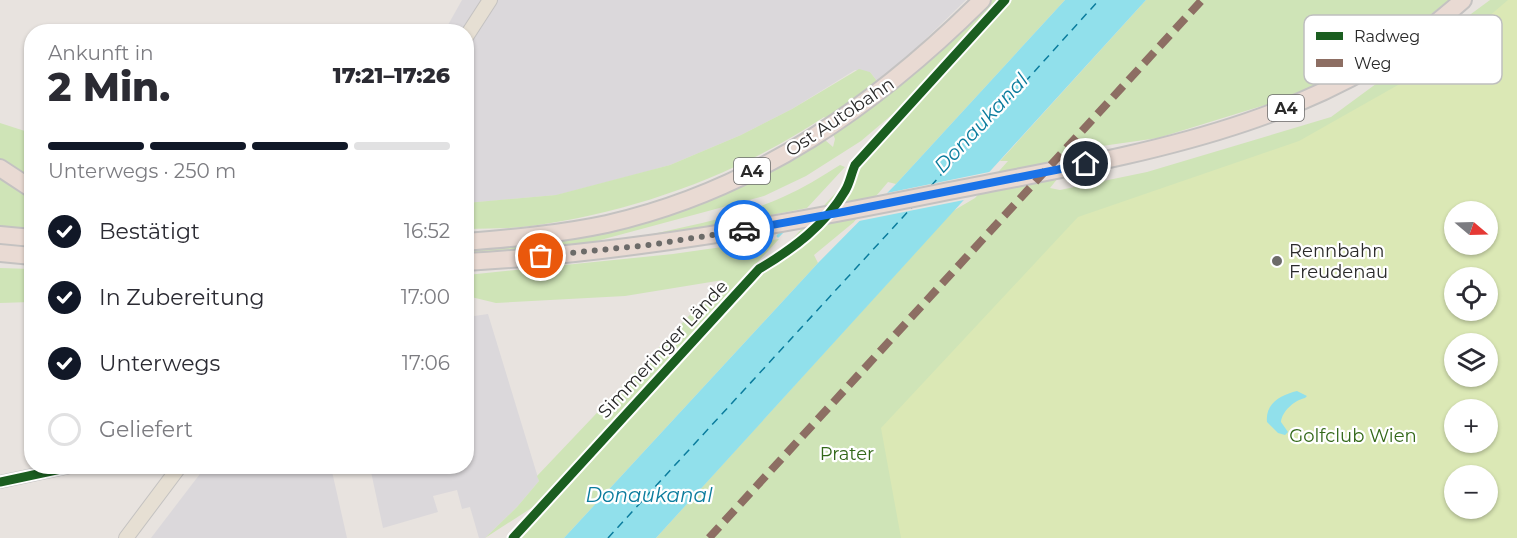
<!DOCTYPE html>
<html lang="de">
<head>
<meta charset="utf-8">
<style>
	:root { --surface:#fff; --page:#f2f2f3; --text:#2b2b33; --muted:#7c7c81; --line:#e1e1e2; --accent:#111827 }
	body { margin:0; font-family:Montserrat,sans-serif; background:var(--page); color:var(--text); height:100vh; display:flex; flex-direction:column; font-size:22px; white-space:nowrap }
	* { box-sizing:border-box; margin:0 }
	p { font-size:20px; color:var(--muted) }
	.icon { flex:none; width:33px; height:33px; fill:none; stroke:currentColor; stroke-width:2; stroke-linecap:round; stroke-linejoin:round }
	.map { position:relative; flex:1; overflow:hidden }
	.sheet { position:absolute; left:24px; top:24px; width:450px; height:450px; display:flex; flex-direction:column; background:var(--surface); border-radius:24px; box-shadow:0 2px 4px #0004 }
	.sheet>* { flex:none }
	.needle { width:39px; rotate:109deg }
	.buttons { position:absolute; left:1444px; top:201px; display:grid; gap:12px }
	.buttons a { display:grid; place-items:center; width:54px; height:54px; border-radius:50%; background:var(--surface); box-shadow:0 2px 4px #0004; font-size:30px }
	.pin { position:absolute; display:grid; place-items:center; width:51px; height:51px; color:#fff; margin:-26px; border:3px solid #fff; border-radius:50%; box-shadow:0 2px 6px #0007 }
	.courier { position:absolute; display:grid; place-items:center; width:60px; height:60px; margin:-30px; border:4px solid #1a73e8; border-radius:50%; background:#fff; color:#222; box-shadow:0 2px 8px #0007 }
	.overview em { font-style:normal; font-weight:800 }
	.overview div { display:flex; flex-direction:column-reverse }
	.overview { display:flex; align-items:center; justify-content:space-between; height:102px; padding:0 24px }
	h1 { font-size:39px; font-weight:800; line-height:45px }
	.bar { display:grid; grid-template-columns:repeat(4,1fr); gap:9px 6px; align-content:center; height:72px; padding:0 24px }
	.bar i { height:8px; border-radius:4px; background:var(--line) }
	.bar .on { background:var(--accent) }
	.bar p { grid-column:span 4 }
	ol { padding:0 24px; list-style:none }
	li { display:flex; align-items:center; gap:18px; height:66px }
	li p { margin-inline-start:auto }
	li .icon { padding:6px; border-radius:50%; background:var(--accent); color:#fff; stroke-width:4 }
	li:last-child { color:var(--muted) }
	li i { width:33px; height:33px; border:3px solid var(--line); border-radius:50% }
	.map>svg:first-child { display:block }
	.industrial { fill:#dbd8db }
	.green { fill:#cfe4b7; fill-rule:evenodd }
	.pitch { fill:#dbe8b5; fill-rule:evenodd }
	.water { fill:#91e0eb }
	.pier { fill:#e8e3df }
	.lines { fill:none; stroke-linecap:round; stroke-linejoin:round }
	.stream { stroke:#91e0eb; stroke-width:3 }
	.ferry { stroke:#0b7c9d; stroke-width:1.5; stroke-dasharray:8 6; stroke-linecap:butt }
	.minor-casing { stroke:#c2c1c1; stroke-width:14 }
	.major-casing { stroke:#c4c2c1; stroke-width:16 }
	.highway-casing { stroke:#c4c2c1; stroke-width:20 }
	.minor { stroke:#fcfbfa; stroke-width:10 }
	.major { stroke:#e6dfd3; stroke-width:14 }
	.highway { stroke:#e9dad3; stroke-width:16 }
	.quiet { stroke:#8d6e63; stroke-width:8; stroke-dasharray:15 8; stroke-linecap:butt }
	.cycleway-casing { stroke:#fff; stroke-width:13 }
	.cycleway { stroke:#1b5e20; stroke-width:9 }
	.done { stroke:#6c6b69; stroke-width:6; stroke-dasharray:0 10.8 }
	.route { stroke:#1a73e8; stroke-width:8 }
	.poi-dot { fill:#6c6b69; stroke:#fff; stroke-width:2 }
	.labels { text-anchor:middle; stroke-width:4.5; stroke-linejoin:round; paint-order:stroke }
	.shield { fill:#fff; stroke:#6a6a6a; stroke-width:1.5 }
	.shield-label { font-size:16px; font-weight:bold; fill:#2a2a2a }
	.street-label { font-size:18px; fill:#2a2a2a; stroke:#fff }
	.poi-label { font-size:18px; fill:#2a2a2a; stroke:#fff; text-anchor:start }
	.park-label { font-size:18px; fill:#336819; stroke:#fff }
	.water-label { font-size:20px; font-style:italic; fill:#0b7c9d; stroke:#fff }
	.key { fill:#fff; stroke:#bfbfbf; stroke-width:1.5 }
	.key-label { font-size:16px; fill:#2a2a2a }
</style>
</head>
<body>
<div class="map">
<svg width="1517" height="538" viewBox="0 0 1517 538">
	<rect width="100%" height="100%" fill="#e8e3df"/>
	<g class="industrial">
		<path d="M462,0H966L906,58L877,81L870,72L855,70L792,109L741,135L670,165L641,173L557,195L467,203L466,32H444Z"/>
		<path d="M488,314L539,481L517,507L485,538H479L470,507L462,509L457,490L433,496L438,512L383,528L370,467L466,466L467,317Z"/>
		<path d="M206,466L331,467L347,538H151Z"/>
	</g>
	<g class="green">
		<path d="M992,0H997L894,113L861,141L806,176L764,196L593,242L467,254L466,250L526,245L721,194L786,163L825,140L833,147L835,139L833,134L927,63Z"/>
		<path d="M1012,0H1065L896,184L888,182L854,222L814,255L818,263L564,538H520L766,269L796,250L818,229L843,202L863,162Z"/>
		<path d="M1146,0H1449C1393,46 1335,77 1268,106L1265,105L1158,138L1081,149L1050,188L1060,190L1147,172L1331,117L1490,0H1517V538H656L953,211L975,198L1008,161H1000ZM1455,212H1488V244H1455ZM1455,278H1488V310H1455ZM1455,344H1488V376H1455ZM1455,410H1488V442H1455ZM1455,476H1488V508H1455Z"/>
		<path d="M859,69L870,72L877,81L826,119L824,117C737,175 634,212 531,226C510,229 488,228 467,229L466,203L556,195L670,165L741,135L792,109Z"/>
		<path d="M0,123L31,133V181L0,161Z"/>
		<path d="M840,165L845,167L807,208L751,219V222L640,237C687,226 738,217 783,197C803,188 821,177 840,165Z"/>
		<path d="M0,174L31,194V229L0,226Z"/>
		<path d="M846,182L835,201L800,237L792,241L781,251Z"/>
		<path d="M779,239L533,507L485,538L517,507L539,481L537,476L723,280L625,296L496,303L467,296V275L673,254Z"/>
		<path d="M0,268L31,269V302L0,303Z"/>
	</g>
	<path class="pitch" d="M1508,0H1517V538H901L881,428L1078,217L1299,141L1428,68ZM1455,212H1488V244H1455ZM1455,278H1488V310H1455ZM1455,344H1488V376H1455ZM1455,410H1488V442H1455ZM1455,476H1488V508H1455Z"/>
	<g class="water">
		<path d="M1065,0H1146L656,538H564L818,263L896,184Z"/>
		<path d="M1297,391L1307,396L1305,398C1295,400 1282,411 1281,422L1288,432L1285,435L1278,433L1267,422C1265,403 1281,395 1297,391Z"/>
	</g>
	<path class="pier" d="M994,171L969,199L854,222L882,194Z"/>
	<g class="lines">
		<path class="stream" d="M778,236L785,229"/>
		<g class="ferry">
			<path d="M931,186L1099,0"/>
			<path d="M608,538L914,205"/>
		</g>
		<g class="minor-casing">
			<path id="minor" d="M0,482L75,466"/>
		</g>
		<g class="major-casing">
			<g id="major">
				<path d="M466,37L490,0"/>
				<path d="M126,538L180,466"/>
			</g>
		</g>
		<g class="highway-casing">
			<g id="highway">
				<path d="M0,168L32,189"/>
				<path d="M0,235L32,238"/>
				<path d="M466,242C514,238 560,234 607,224C756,190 875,106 982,0"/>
				<path d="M0,253L32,256"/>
				<path d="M466,262C628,253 786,224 944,192C1124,156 1321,130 1463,0"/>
			</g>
		</g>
		<use href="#minor" class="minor"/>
		<use href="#major" class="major"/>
		<use href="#highway" class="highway"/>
		<path class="quiet" d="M709,538L1202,0"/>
		<g class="cycleway-casing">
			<g id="cycleway">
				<path d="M0,482L75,466"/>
				<path d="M513,538L759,269C793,249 825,225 845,191C850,183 851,174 855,165L1005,0"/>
			</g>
		</g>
		<use href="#cycleway" class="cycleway"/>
	</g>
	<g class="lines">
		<path class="done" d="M541,256L649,245L744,230"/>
		<path class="route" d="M744,230L843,212L1086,164"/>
	</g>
	<circle class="poi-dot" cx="1277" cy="261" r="6"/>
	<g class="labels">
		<g class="shield">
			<rect x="1268" y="95" width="36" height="26" rx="4.5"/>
			<rect x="734" y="158" width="36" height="26" rx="4.5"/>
		</g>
		<g class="shield-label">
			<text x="1286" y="114">A4</text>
			<text x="752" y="177">A4</text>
		</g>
		<g class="street-label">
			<text transform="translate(840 117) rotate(-34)" y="6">Ost Autobahn</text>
			<text transform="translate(663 349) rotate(-47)" y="6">Simmeringer Lände</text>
		</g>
		<g class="poi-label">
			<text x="1289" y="257">Rennbahn<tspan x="1289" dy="21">Freudenau</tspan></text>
		</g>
		<g class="park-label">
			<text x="1353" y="442">Golfclub Wien</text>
			<text x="847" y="460">Prater</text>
		</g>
		<g class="water-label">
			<text transform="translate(981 123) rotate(-47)" y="7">Donaukanal</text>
			<text x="649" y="502">Donaukanal</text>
		</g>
	</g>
	<rect x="1304" y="15" width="198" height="69" rx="9" class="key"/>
	<rect x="1316" y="32" width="27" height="8" fill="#1b5e20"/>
	<rect x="1316" y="59" width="27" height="8" fill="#8d6e63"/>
	<g class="key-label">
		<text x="1354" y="42">Radweg</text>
		<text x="1354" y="69">Weg</text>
	</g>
</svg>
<div class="buttons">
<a><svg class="needle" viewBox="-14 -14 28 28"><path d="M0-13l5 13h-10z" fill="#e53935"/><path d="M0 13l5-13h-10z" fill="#7c7c81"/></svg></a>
<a><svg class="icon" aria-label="locate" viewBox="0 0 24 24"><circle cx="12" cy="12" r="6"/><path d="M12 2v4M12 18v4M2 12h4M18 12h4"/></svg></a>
<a><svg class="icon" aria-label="layers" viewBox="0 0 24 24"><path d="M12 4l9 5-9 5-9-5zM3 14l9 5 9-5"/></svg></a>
<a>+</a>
<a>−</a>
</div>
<div class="pin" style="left:541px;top:256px;background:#ea580c"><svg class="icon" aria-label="bag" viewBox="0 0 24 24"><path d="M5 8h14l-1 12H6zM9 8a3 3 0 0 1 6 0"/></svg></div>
<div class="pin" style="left:1086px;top:164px;background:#1f2937"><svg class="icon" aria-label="home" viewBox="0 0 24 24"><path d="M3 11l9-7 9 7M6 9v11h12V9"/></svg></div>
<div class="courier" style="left:744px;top:230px"><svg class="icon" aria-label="car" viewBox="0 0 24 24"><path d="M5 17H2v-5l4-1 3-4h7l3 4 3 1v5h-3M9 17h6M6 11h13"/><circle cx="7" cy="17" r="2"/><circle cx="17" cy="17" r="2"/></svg></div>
<section class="sheet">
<div class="overview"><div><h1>2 Min.</h1><p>Ankunft in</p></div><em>17:21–17:26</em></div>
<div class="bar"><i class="on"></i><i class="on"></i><i class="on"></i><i></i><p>Unterwegs · 250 m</p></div>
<ol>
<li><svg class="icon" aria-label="check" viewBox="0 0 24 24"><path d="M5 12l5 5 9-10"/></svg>Bestätigt<p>16:52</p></li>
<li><svg class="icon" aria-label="check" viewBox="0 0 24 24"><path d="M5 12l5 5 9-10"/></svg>In Zubereitung<p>17:00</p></li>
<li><svg class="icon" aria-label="check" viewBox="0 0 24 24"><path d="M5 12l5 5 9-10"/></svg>Unterwegs<p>17:06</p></li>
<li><i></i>Geliefert</li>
</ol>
</section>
</div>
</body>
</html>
